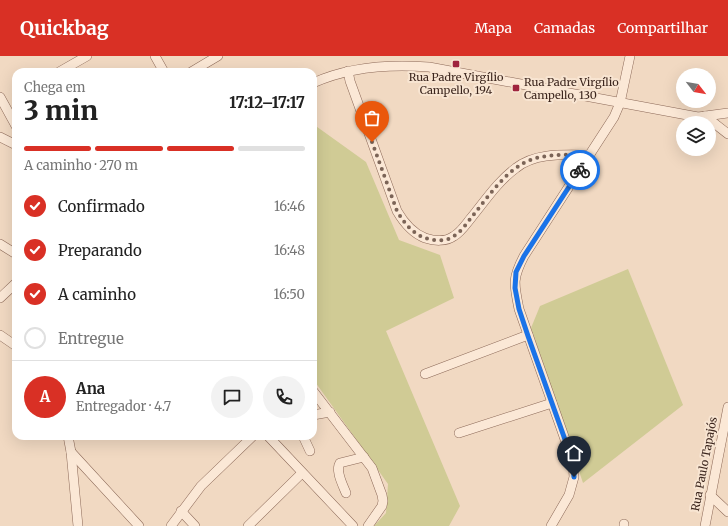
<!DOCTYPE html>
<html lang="pt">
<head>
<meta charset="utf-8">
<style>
	:root { --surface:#fff; --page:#f2f2f2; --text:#222; --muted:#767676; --line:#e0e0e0; --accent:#d93025 }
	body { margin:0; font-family:Merriweather,serif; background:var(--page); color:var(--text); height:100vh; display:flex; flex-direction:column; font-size:15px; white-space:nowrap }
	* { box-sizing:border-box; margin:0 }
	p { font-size:13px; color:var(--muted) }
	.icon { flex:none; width:22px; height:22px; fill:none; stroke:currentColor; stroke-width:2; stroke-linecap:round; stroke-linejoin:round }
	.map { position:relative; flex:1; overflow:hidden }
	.panel { position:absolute; left:12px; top:12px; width:305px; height:372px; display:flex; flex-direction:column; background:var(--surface); border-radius:12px; box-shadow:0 4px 16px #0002 }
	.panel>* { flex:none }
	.needle { width:26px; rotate:121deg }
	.fabs { position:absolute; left:676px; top:12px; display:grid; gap:8px }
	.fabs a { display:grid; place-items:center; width:40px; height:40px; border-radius:50%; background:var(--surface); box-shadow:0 4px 16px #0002; font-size:20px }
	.pin { position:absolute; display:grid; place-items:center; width:34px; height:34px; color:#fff; margin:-41px -17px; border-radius:50% 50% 50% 0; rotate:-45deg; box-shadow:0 0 4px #0007 }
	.pin .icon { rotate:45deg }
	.courier { position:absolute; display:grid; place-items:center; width:40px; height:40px; margin:-20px; border:3px solid #1a73e8; border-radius:50%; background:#fff; color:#222; box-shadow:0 1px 5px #0007 }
	.overview em { font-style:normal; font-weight:800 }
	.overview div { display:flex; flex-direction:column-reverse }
	.overview { display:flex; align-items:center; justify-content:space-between; height:68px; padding:0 12px }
	h1 { font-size:26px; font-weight:800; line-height:30px }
	.bar { display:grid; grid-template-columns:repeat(4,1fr); gap:6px 4px; align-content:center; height:48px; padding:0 12px }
	.bar i { height:5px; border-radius:3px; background:var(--line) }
	.bar .selected { background:var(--accent) }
	.bar p { grid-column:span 4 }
	.line { display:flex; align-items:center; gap:10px; padding:0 12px; border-top:1px solid var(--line) }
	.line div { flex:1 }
	.round { display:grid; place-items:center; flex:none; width:42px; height:42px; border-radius:21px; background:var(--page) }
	ol { padding:0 12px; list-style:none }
	li { display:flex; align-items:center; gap:12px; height:44px }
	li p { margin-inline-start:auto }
	li .icon { padding:4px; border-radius:50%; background:var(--accent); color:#fff; stroke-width:4 }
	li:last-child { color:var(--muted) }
	li i { width:22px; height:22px; border:2px solid var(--line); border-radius:50% }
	header { display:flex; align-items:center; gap:24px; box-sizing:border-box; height:56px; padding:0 20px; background:var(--accent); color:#fff }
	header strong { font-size:19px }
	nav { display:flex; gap:22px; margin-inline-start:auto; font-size:14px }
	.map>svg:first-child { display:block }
	.green { fill:#d0cb95 }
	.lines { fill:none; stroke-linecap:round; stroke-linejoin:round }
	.minor-casing { stroke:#8c6958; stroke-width:10 }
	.minor { stroke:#fbe8d6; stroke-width:9 }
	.done { stroke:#7b6457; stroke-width:4; stroke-dasharray:0 7.2 }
	.route { stroke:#1a73e8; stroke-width:5 }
	.poi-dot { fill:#9f243e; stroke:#f8e5d2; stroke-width:1.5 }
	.labels { text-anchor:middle; stroke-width:4; stroke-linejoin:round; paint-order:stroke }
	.poi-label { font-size:11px; fill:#3b251d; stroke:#f8e5d2 }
	.street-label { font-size:11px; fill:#3b251d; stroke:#f8e5d2 }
</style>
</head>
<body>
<header>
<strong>Quickbag</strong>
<nav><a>Mapa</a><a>Camadas</a><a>Compartilhar</a></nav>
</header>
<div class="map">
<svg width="728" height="470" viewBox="0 0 728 470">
	<rect width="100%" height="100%" fill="#f1d9c2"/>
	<g class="green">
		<path d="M313,68L366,106L399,184L440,199L454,242L386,275L460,450L449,470H374L386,457L388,428L313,323Z"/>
		<path d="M628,213L683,349L583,427L531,272L540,250Z"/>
	</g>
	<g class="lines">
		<g class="minor-casing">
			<g id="minor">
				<path d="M155,0L164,16"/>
				<path d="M348,15L350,25L397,155C404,167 412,177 425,182C434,185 446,186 454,180C461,176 466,168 471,162C485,145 498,125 516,112C536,96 565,99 590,99"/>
				<path d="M59,16L87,0"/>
				<path d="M191,16L218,0"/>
				<path d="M313,27C350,10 390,8 429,11L698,61L728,57"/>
				<path d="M0,41L16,70"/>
				<path d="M705,60L728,78"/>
				<path d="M0,81L16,89"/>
				<path d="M0,188L16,198"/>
				<path d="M0,242L16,227"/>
				<path d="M0,279L16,290"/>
				<path d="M425,318L528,279"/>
				<path d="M313,335L372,412L382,439L383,445L382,450L368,470"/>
				<path d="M313,359L330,356"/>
				<path d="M459,377L552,347"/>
				<path d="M68,380L71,396L78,470"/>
				<path d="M268,380L353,470"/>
				<path d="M303,380L310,395"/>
				<path d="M71,396L139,470"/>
				<path d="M346,437C343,429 335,415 340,407L364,401"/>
				<path d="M710,439L728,456"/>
				<path d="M181,455L195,470"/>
				<path d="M624,468V470"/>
				<path d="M171,470L201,430L253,380"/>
				<path d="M248,470L302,417"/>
				<path d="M551,470L569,439L574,421L573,406L519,253C514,228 512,223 524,200L614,61L620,47L630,0"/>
				<path d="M705,470L728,351"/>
			</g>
		</g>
		<use href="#minor" class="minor"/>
	</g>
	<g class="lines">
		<path class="done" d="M372,86L397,155C404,167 412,177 425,182C434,185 446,186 454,180C461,176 466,168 471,162C485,145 498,125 516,112C536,96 565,99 590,99L580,114"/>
		<path class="route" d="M574,421L573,406L528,280L519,253L515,232L516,216L524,200L580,114"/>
	</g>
	<g class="poi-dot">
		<rect x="452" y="4" width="8" height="8" rx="2"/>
		<rect x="512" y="28" width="8" height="8" rx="2"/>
	</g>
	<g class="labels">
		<g class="poi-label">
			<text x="456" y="25">Rua Padre Virgílio<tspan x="456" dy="13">Campello, 194</tspan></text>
			<text x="524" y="30" text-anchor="start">Rua Padre Virgílio<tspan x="524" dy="13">Campello, 130</tspan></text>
		</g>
		<g class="street-label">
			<text transform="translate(704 408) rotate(-79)" y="4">Rua Paulo Tapajós</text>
		</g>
	</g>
</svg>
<div class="fabs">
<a><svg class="needle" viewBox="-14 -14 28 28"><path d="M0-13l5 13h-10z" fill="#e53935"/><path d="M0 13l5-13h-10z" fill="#767676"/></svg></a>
<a><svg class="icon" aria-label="layers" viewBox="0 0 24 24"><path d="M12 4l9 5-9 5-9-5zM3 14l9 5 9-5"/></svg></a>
</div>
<div class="pin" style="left:372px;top:86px;background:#ea580c"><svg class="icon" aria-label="bag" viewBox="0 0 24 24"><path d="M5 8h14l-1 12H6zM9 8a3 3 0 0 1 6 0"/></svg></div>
<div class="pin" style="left:574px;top:421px;background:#1f2937"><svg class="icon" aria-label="home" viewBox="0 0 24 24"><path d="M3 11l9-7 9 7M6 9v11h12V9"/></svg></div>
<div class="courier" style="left:580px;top:114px"><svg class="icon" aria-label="bike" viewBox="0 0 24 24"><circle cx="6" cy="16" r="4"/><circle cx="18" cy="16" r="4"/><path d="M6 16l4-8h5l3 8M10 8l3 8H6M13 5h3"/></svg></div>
<section class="panel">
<div class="overview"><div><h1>3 min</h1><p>Chega em</p></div><em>17:12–17:17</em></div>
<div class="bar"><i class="selected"></i><i class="selected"></i><i class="selected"></i><i></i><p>A caminho · 270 m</p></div>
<ol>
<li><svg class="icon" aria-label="check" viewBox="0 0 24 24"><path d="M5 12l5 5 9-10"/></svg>Confirmado<p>16:46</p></li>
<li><svg class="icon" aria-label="check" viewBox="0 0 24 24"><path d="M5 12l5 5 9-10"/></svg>Preparando<p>16:48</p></li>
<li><svg class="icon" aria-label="check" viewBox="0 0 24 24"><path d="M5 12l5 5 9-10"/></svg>A caminho<p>16:50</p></li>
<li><i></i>Entregue</li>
</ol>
<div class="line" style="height:72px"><b class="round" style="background:var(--accent);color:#fff">A</b><div><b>Ana</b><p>Entregador · 4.7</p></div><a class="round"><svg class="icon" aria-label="chat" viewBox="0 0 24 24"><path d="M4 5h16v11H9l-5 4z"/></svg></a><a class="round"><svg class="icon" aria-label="phone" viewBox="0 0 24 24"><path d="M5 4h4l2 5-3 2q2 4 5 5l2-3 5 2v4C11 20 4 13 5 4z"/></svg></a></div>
</section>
</div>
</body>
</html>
